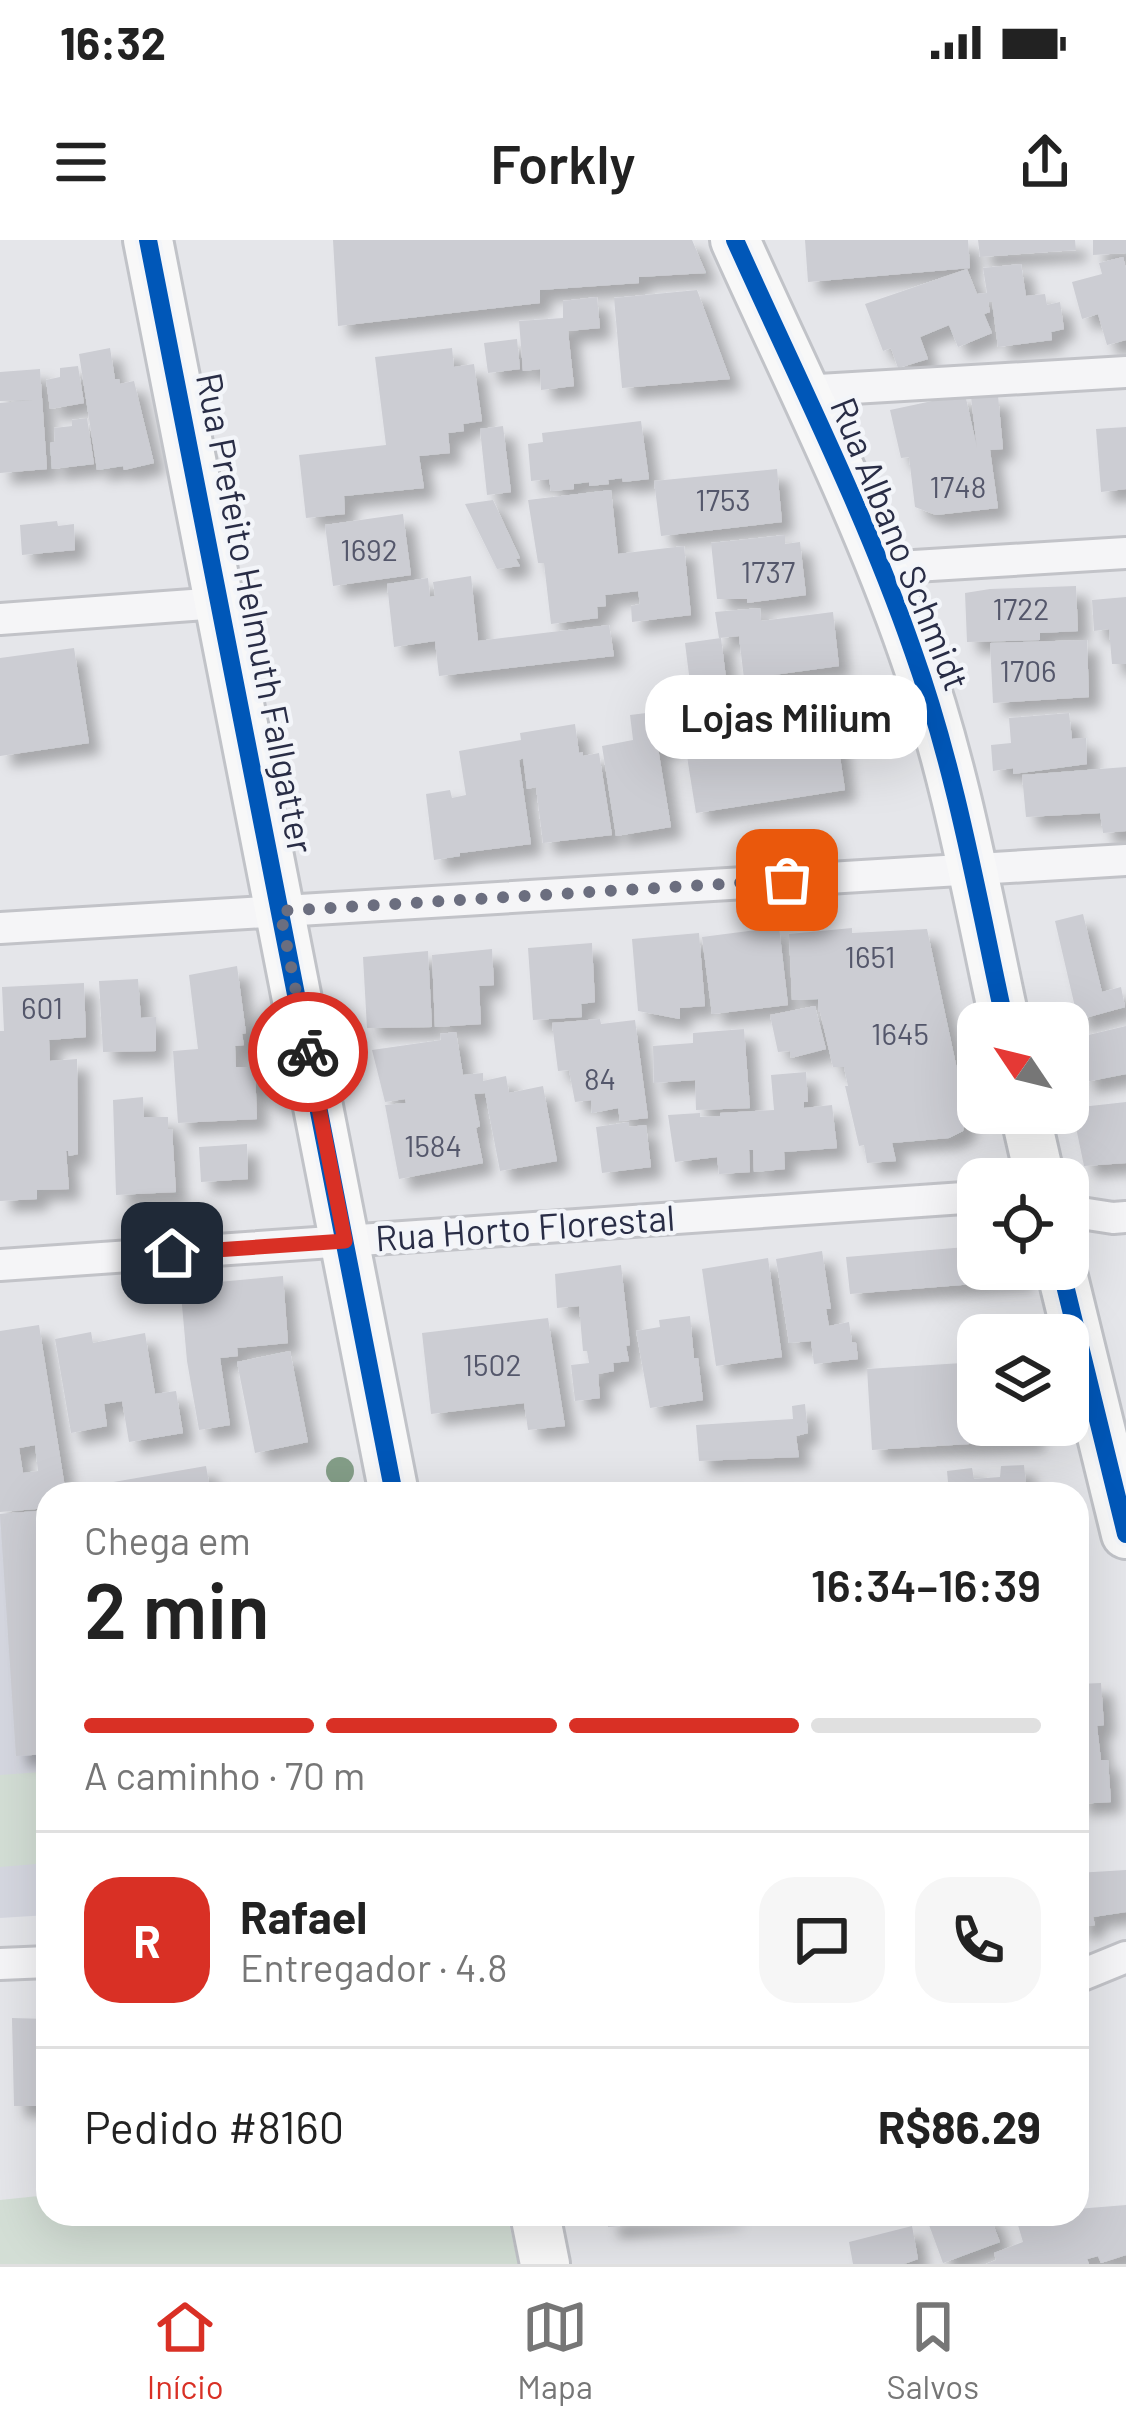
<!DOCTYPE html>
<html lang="pt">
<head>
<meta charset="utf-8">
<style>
	:root { --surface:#fff; --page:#f6f6f6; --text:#222; --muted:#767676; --line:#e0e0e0; --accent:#d93025 }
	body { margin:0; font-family:Barlow,sans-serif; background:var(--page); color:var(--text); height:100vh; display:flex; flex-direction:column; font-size:45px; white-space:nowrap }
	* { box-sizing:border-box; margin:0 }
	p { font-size:39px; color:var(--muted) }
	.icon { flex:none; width:66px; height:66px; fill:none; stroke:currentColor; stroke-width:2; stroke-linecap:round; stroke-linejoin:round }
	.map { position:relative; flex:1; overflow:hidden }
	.sheet { position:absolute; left:36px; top:1242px; width:1053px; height:744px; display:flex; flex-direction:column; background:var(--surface); border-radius:36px; box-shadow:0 12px 48px #0002 }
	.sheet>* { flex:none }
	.needle { width:78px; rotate:305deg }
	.tools { position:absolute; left:957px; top:762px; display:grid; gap:24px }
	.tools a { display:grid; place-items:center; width:132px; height:132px; border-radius:24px; background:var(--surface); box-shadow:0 12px 48px #0002; font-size:60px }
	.pin { position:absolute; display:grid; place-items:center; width:102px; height:102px; color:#fff; margin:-51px; border-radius:24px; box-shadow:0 6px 18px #0006 }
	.courier { position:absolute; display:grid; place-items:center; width:120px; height:120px; margin:-60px; border:9px solid #d93025; border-radius:50%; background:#fff; color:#222; box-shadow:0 3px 15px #0007 }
	.bubble { position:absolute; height:84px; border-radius:36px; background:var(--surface); box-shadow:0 12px 48px #0002; font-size:39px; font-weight:600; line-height:84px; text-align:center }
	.overview em { font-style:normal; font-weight:600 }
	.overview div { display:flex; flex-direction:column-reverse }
	.overview { display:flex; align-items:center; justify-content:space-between; height:204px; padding:0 48px }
	h1 { font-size:78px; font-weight:600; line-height:90px }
	.bar { display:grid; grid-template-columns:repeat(4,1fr); gap:18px 12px; align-content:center; height:144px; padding:0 48px }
	.bar i { height:15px; border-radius:9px; background:var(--line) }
	.bar .on { background:var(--accent) }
	.bar p { grid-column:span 4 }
	.line { display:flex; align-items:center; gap:30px; padding:0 48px; border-top:3px solid var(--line) }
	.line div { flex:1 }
	.round { display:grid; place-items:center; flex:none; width:126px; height:126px; border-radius:36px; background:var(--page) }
	.status { display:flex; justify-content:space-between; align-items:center; height:84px; padding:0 60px; background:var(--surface); direction:ltr }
	.status svg { height:33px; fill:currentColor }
	header { display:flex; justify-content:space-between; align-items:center; height:156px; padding:0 48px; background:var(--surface); font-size:54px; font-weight:600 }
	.tabs { display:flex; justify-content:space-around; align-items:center; height:168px; border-top:3px solid var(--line); background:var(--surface); font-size:33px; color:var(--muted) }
	.tabs a { display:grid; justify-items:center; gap:6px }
	.tabs .on { color:var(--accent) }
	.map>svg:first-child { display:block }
	.built { fill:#d5d7e0 }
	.green { fill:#d3ded5 }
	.building { fill:#cccdd3; fill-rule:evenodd; filter:url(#shadow) }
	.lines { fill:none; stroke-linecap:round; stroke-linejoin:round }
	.minor-casing { stroke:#c2c3c8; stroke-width:36 }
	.primary-casing { stroke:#c1c3c8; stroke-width:54 }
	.minor { stroke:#f5f5f7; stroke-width:30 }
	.primary { stroke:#f8f8f8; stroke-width:48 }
	.cycleway-casing { stroke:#f3f5f9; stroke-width:26 }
	.cycleway { stroke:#0057b8; stroke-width:18 }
	.tree { fill:#849e88 }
	.done { stroke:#6b6e7f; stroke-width:12; stroke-dasharray:0 21.6 }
	.route { stroke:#d93025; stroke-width:15 }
	.labels { text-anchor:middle; stroke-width:9; stroke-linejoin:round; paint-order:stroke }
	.number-label { font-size:30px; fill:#54576b }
	.street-label { font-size:36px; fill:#292d46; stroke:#f3f5f9 }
</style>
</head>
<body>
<div class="status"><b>16:32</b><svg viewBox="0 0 49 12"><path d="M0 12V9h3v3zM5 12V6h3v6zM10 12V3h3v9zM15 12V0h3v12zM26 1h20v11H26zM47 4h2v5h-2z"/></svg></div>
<header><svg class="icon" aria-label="menu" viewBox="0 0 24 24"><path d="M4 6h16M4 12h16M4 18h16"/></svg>Forkly<svg class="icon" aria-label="share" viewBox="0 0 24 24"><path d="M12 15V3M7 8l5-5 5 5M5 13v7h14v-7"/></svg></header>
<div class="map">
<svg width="1126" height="2024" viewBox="0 0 1126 2024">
	<defs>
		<filter id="shadow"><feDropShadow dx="11" dy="11" stdDeviation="6" flood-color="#0004"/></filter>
	</defs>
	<rect width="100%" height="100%" fill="#e5e6ea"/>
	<path class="built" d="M48,1270V1675L0,1678V1274Z"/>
	<g class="green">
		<path d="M41,1532L48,1623L0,1627V1535Z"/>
		<path d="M48,1955V1974H507L518,2024H0V1960Z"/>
	</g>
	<g class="building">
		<path d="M333,0H692L706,33L639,37V43L540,50V63L338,86Z"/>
		<path d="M805,0H968L970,28L808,42Z"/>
		<path d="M978,0H1075L1076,10L980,17Z"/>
		<path d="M1093,0H1126V13L1093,15Z"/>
		<path d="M1123,17L1126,29V100L1107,105L1098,74L1082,79L1072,42L1102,34L1099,23Z"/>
		<path d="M1021,24L1026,56L1045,54L1047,65L1060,62L1064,89L1051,92L1052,100L998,107L992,62H988L990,72L984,74L992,93L958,107L949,85L920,97L928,119L898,128L891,108L883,111L865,64L967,29L977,54L987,53L983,28Z"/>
		<path d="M697,50L730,139L622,148L614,58Z"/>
		<path d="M597,57L600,88L568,91L574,146L541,150L540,129L523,131L519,81L563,78V61Z"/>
		<path d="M517,99L520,129L488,133L484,103Z"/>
		<path d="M110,108L115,139H119L120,144L134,141L154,223L124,230L123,226L97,230L79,114Z"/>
		<path d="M452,108L454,127L474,124L482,181L463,184L464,191L448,193L450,213L419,216L424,248L344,256L345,274L306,278L299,215L386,205L375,117Z"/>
		<path d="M78,126L84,163L50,169L46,140L60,137V128Z"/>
		<path d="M40,129L47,229L0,233V163L33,160L0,161V132Z"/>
		<path d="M965,154L977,208L971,157L998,155L1003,209L990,210L998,268L936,275L915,267L909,217L901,218L890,170Z"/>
		<path d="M87,178L94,224L52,229L50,203L55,202L54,188L72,186V180Z"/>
		<path d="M641,181L649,239L623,242L622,238L608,240L609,244L589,246V242L574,244V249L551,251L549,239L531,241L528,204L543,202L542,193Z"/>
		<path d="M503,186L511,252L487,255L480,189Z"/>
		<path d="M1126,187V249L1101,252L1096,189Z"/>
		<path d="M777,229L782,282L661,296L654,241Z"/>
		<path d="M611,250L618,314L684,306L691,375L632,382L631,366L640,364L638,351L605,355L606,366L597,367L598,378L551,384L544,323H538L528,260Z"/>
		<path d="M493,260L520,318L516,319L520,326L497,329L465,264Z"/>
		<path d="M403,274L411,335L333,346L325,285Z"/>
		<path d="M57,281L58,286L74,284L75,310L22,315L20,285Z"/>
		<path d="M785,295V304L800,302L806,355L747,363V359H717L711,303Z"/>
		<path d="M471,336L478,401L609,385L614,416L439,436L435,401L394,407L387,344L428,338L430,357L435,356L433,342Z"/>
		<path d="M1076,346L1078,391L1040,393V400L967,402L965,353L990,349Z"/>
		<path d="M1126,357V424H1112L1109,389L1094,391L1092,360Z"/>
		<path d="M760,368L761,381L833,372L839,426L744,439L739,396L719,398L715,372Z"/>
		<path d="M721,398L729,462L693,467L685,403Z"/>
		<path d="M1087,400L1089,457L993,463L990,403Z"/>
		<path d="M74,408L89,503L0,516V418Z"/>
		<path d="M831,457L845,550L696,573L681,479Z"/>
		<path d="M671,470L675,505L658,508L671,587L616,596L602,506L633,500L630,475Z"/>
		<path d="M1069,473L1072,499L1086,498L1087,524L1013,534V528L993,531L991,505L1011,503L1009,478Z"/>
		<path d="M575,484L579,513L583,512V516L599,513L612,595L543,603L536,547L527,549L523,518L519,520L531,604L460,613V616L434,620L426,554L450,550L452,558L466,555L459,511L521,500L520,493Z"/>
		<path d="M1126,527V591L1103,593L1100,573L1026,577L1022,535Z"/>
		<path d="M1083,674L1102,752L1121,747L1125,767L1078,780L1055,681Z"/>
		<path d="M779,687L788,765L712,774L702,697Z"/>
		<path d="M852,688V693L927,689L967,876L963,891L949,898L892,903L896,921L867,923L864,905L859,906L845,846H848L844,827H833L820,772H818V759L792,760L789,694Z"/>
		<path d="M699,693L705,766L680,768V779L638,771L632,699Z"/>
		<path d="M592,703L595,762L581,764L582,777L533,780L528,708Z"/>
		<path d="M492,709L494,745L479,746L481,784L435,787L432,715Z"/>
		<path d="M428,711L432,787L367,788L363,717Z"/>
		<path d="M237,726L246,793L242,794L244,805L235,806L236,827H255L257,879L178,883L173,811L198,809L189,735Z"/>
		<path d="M138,739L141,778L156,777V811L103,812L99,741Z"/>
		<path d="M84,743L86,797L49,800L50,821L77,819L78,914L69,916L68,911H66L69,949L37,950V959L0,961V791H4L2,747Z"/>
		<path d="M815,766L826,809L791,818L790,811L778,812L770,775Z"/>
		<path d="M600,779L601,784L635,780L648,878L620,881L618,868L592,873L591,860L575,862L569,830L558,831L552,783Z"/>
		<path d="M1126,786V834L1085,842L1076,798Z"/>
		<path d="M744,789L750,868L696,870L695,840L654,843L653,806L693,803V793Z"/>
		<path d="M456,792L463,835L483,833V841L506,836L509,853L543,846L557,921L500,931L485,853L474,854L480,886L476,888L483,923L399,939L385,865L406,863L405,859L385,862L372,810L441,800L440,794Z"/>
		<path d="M806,832L808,862H804V868L832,865L837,908L784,912L785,929L754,932L753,910H749L750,932L719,934L717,917L675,922L668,875L700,873V877L720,876V873L774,870L771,835Z"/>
		<path d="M143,857L144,877H168V889H172L176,952L116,955L113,860Z"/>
		<path d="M1126,862V923L1084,926L1072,868Z"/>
		<path d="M629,882V887L646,885L651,927L602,933L596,887Z"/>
		<path d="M247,904L248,939L201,942L199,907Z"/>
		<path d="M978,1006V1029H1021L1024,1040L850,1054L846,1017Z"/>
		<path d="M822,1011L831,1069H826L829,1086L849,1082L852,1102L856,1103L858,1119L814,1124L811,1101L789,1103L776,1019Z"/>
		<path d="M768,1018L782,1117L716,1126L702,1029Z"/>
		<path d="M621,1025L630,1105L626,1106L629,1121L613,1123L614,1131L598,1134L600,1158L575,1161L571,1125L589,1123L587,1111H583L579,1066L557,1068L555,1034Z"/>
		<path d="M283,1036L288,1103L237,1108L238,1116L220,1118L230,1185L199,1190L187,1121L181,1054L197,1052V1044Z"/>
		<path d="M690,1076L694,1118H698L703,1160L650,1168L636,1091L660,1087L659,1080Z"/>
		<path d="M548,1078L565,1186L528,1190L524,1163L431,1174L422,1093Z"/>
		<path d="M39,1085L66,1254H48V1268L0,1272V1091ZM35,1205L38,1231L23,1233L19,1208Z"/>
		<path d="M91,1092L93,1103L145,1093L155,1154L176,1151L183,1193L129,1202L122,1161L104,1164L107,1186L71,1193L55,1099Z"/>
		<path d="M290,1111L308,1202L255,1213L237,1122Z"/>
		<path d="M978,1122V1185H1033L1034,1200L872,1210L867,1129Z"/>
		<path d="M805,1164L808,1193L796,1196L799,1217L699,1221L696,1185L793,1179L792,1166Z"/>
		<path d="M1024,1225L1027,1254H949L947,1231L972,1228L974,1239L1000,1237L1001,1226Z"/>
		<path d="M206,1226L211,1254H74L73,1249Z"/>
		<path d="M48,1270V1514L16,1516L0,1274Z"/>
		<path d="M1101,1443L1104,1485L1097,1486L1101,1520H1108L1111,1562L1077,1564V1444Z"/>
		<path d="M1126,1630V1672L1093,1677L1095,1685L1077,1688V1633Z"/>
		<path d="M12,1778L48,1779V1866H14Z"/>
		<path d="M1126,1965V2015L1101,2023L1098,2016L1087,2019L1089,2024H986L996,2020L994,2013L1023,2002L1015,1975L1044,1974L1048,1985L1080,1974L1077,1969Z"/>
		<path d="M607,1974H730L731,1977L608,1987Z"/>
		<path d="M925,1974H989L1000,2002L943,2023Z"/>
		<path d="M912,1986L918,2019L904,2024H853L849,2002Z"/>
	</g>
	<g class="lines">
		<g class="minor-casing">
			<g id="minor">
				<path d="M802,151L1126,132"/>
				<path d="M882,328L1126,313"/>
				<path d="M0,379L219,363"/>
				<path d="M0,688L1126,620"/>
				<path d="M1068,971L1113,978L1126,977"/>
				<path d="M0,1025L978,957"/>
				<path d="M0,1724L48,1722"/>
				<path d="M1077,1737L1126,1717"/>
			</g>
		</g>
		<g class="primary-casing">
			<g id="primary">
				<path d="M148,0L394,1254"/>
				<path d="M735,0C796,136 864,270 913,411C956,531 978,659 1005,783"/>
				<path d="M1025,873L1040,939"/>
				<path d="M1061,1029L1126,1294"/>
				<path d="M535,1974L545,2024"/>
			</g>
		</g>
		<use href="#minor" class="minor"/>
		<use href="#primary" class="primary"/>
		<g class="cycleway-casing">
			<g id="cycleway">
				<path d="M148,0L394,1254"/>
				<path d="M735,0C796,136 864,270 913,411C956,531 978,659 1005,783"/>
				<path d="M1061,1029L1126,1294"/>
			</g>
		</g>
		<use href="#cycleway" class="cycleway"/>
	</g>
	<circle class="tree" cx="340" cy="1231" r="14"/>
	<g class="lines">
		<path class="done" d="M308,812L280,671L787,640"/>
		<path class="route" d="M172,1013L345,1001L308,812"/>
	</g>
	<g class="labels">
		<g class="number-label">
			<text x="958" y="258">1748</text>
			<text x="723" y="271">1753</text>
			<text x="369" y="321">1692</text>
			<text x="768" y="343">1737</text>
			<text x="1021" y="380">1722</text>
			<text x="1028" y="442">1706</text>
			<text x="870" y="728">1651</text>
			<text x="42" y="779">601</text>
			<text x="900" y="805">1645</text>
			<text x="600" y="850">84</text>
			<text x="433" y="917">1584</text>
			<text x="492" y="1136">1502</text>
		</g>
		<g class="street-label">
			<text transform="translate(900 304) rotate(68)" y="13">Rua Albano Schmidt</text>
			<text transform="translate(255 373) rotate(79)" y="13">Rua Prefeito Helmuth Fallgatter</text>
			<text transform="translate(525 988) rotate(-4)" y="13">Rua Horto Florestal</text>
		</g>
	</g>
</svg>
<div class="tools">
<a><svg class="needle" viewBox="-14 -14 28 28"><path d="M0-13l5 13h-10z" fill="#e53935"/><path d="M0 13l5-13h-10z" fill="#767676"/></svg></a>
<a><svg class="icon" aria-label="locate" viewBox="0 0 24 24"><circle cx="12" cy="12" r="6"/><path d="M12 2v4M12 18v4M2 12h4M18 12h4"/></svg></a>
<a><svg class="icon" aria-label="layers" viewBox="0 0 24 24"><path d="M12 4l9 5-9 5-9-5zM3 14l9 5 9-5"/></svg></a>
</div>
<div class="pin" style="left:787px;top:640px;background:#ea580c"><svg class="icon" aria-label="bag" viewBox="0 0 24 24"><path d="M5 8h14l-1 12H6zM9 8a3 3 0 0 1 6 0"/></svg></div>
<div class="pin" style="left:172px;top:1013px;background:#1f2937"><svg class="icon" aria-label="home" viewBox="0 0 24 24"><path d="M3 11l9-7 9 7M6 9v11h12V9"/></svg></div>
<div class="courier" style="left:308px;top:812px"><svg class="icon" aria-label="bike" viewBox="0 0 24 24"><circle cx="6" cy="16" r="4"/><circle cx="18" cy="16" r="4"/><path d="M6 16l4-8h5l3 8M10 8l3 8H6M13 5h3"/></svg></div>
<div class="bubble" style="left:645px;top:435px;width:282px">Lojas Milium</div>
<section class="sheet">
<div class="overview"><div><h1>2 min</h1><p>Chega em</p></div><em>16:34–16:39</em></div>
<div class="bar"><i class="on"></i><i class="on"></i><i class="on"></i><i></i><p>A caminho · 70 m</p></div>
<div class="line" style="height:216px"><b class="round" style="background:var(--accent);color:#fff">R</b><div><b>Rafael</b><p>Entregador · 4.8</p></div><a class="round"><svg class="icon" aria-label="chat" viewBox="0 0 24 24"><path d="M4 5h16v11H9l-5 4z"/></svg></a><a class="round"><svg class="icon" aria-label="phone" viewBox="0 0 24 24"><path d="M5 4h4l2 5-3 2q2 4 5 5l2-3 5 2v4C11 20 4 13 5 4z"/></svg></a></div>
<div class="line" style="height:156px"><div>Pedido #8160</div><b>R$86.29</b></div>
</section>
</div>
<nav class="tabs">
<a class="on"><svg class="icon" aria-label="home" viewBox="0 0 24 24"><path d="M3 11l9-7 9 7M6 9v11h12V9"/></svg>Início</a>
<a><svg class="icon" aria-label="map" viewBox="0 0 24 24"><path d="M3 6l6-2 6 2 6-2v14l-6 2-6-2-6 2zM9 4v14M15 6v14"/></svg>Mapa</a>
<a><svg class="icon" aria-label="saved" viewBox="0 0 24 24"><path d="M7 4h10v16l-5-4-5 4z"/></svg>Salvos</a>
</nav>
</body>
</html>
